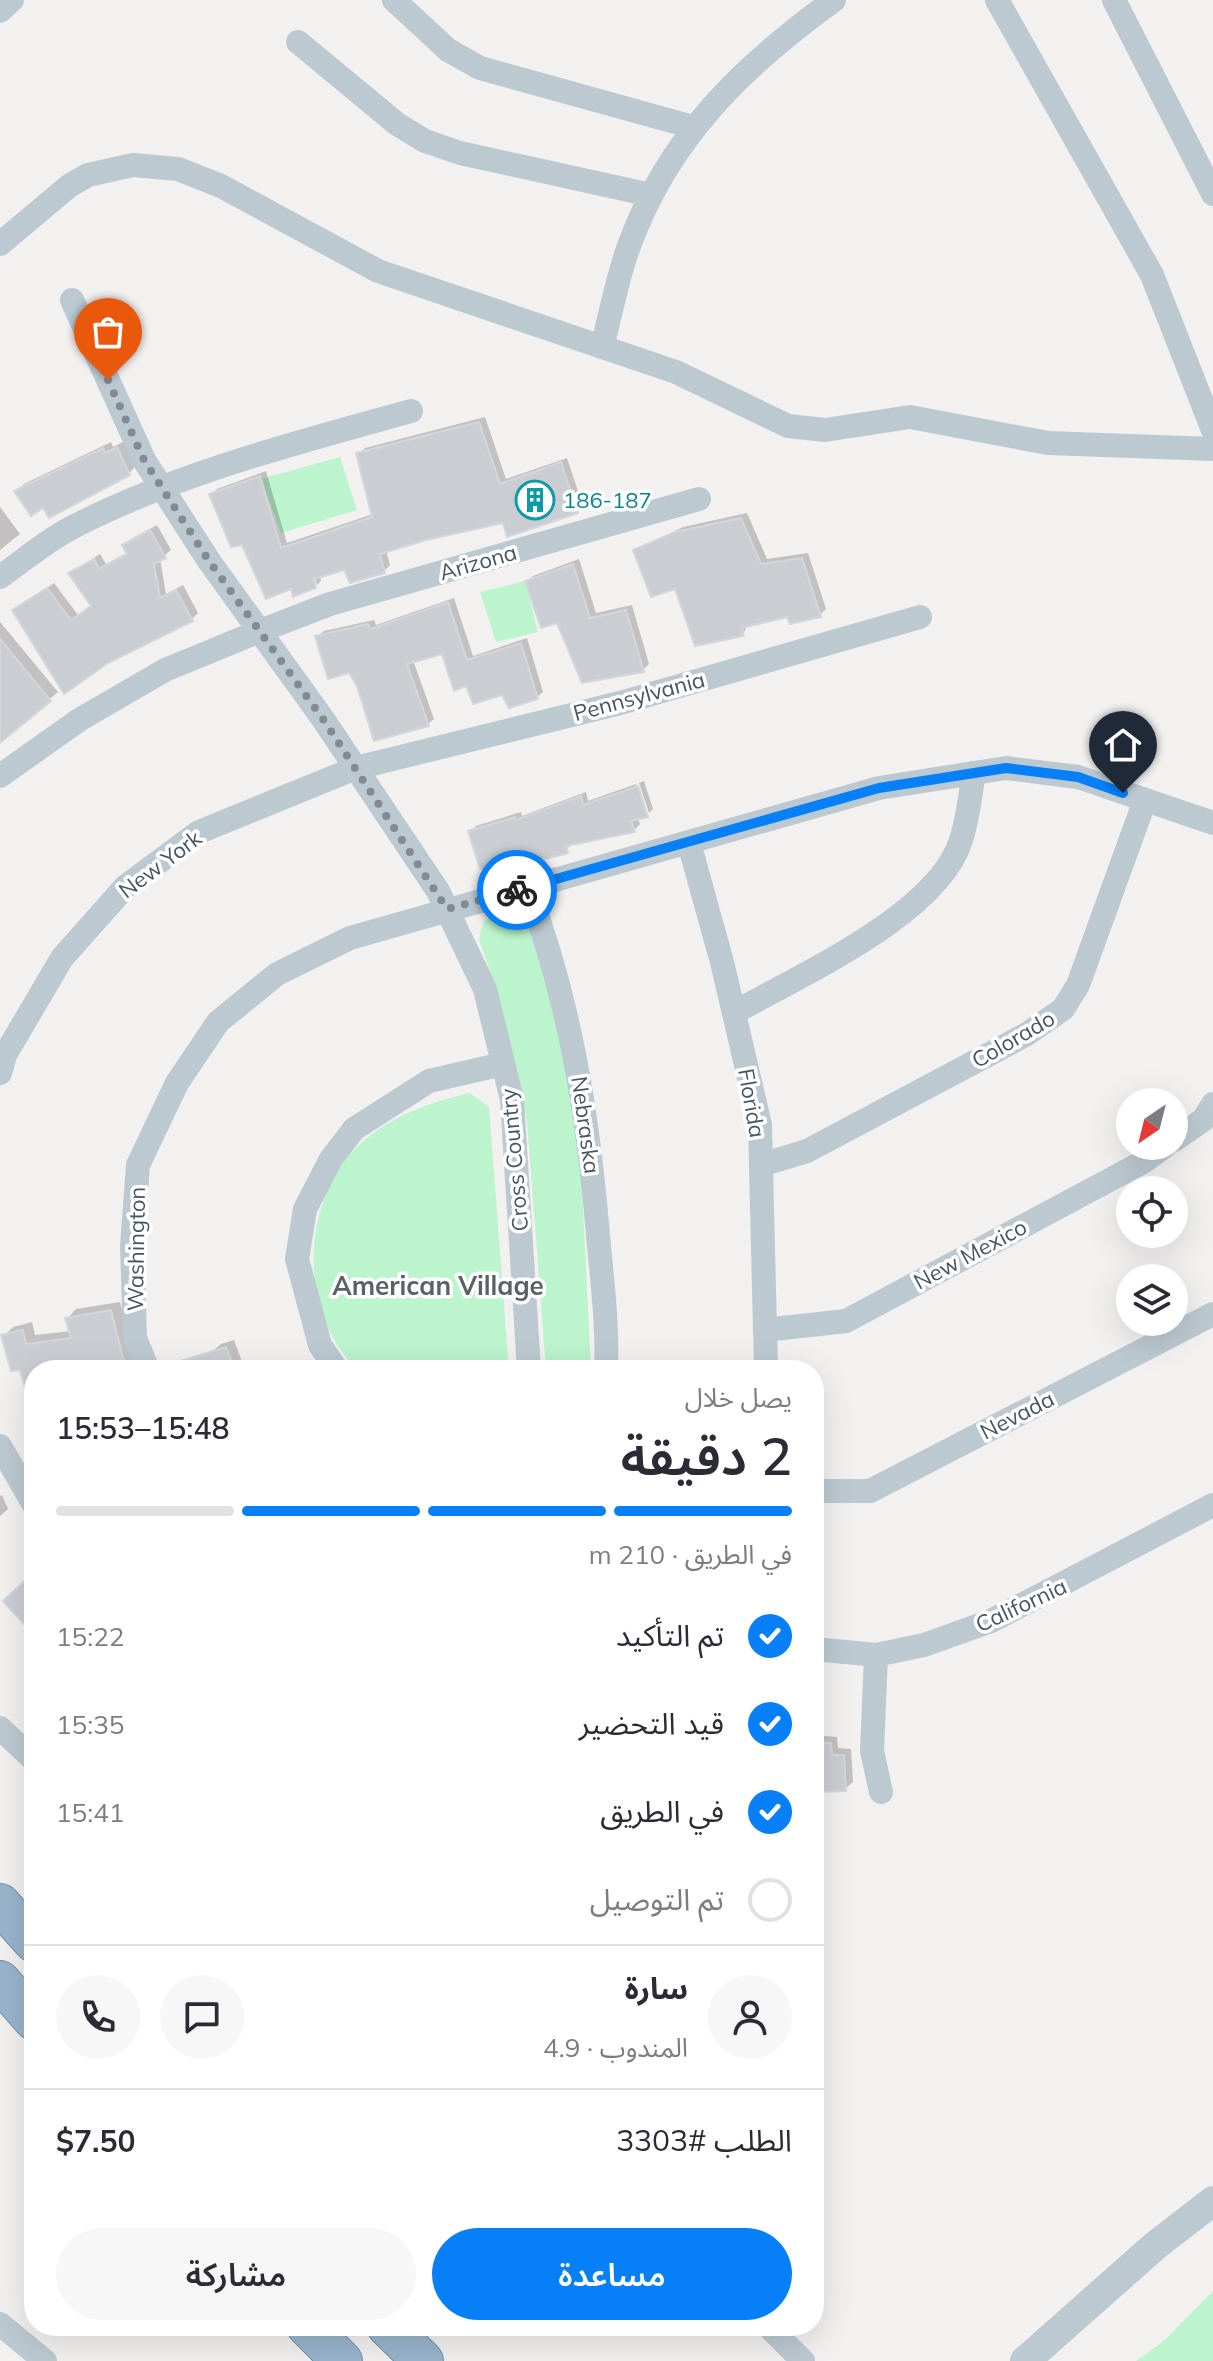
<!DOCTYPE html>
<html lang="ar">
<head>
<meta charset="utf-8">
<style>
	:root { --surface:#fff; --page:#f7f7f7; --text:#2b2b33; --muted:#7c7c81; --line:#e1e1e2; --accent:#067ff7 }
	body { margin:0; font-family:Mulish,"Noto Sans Arabic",sans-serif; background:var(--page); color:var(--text); direction:rtl; height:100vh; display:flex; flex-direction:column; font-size:30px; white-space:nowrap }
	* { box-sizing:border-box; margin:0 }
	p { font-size:26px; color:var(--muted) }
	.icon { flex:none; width:44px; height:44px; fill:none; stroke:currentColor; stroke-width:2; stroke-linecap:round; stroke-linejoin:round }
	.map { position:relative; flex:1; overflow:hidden; direction:ltr }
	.side { position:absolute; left:24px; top:1360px; width:800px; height:976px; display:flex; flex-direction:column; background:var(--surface); border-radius:32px; box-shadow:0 8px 32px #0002; direction:rtl }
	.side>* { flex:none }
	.needle { width:52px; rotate:215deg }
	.buttons { position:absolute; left:1116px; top:1088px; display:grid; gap:16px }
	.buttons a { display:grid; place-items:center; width:72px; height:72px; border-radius:50%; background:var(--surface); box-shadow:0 8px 32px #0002; font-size:40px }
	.pin { position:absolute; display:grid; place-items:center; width:68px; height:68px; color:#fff; margin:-82px -34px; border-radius:50% 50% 50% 0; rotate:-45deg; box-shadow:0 0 8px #0007 }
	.pin .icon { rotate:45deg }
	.courier { position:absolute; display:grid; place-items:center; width:80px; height:80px; margin:-40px; border:6px solid #067ff7; border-radius:50%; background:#fff; color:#222; box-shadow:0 2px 10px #0007 }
	.head em { font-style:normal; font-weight:600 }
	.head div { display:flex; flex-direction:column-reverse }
	.head { display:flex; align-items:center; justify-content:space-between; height:136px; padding:0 32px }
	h1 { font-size:52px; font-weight:600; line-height:60px }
	.bar { display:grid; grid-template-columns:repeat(4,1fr); gap:12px 8px; align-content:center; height:96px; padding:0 32px }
	.bar i { height:10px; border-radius:6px; background:var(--line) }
	.bar .current { background:var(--accent) }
	.bar p { grid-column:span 4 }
	.line { display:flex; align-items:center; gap:20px; padding:0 32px; border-top:2px solid var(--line) }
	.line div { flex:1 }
	.round { display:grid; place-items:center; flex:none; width:84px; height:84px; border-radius:42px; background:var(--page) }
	ol { padding:0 32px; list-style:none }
	li { display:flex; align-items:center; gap:24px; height:88px }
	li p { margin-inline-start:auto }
	li .icon { padding:8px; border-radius:50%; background:var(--accent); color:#fff; stroke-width:4 }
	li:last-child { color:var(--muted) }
	li i { width:44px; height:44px; border:4px solid var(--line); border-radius:50% }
	.action { display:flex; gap:16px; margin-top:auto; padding:16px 32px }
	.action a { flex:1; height:92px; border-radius:48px; background:var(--accent); color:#fff; font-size:32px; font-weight:600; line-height:92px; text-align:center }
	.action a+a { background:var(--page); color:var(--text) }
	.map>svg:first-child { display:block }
	.green { fill:#bbf4cd }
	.shadow { fill:#0003 }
	.building { fill:#caced3; stroke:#d3d7dc; stroke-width:2 }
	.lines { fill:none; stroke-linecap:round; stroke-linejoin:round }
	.trunk-casing { stroke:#6e92b0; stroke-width:42 }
	.minor { stroke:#bcc9d1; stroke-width:24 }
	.tertiary { stroke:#bcc9d1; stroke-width:30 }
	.trunk { stroke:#98b4cb; stroke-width:40 }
	.done { stroke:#838b92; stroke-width:8; stroke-dasharray:0 14.4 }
	.route { stroke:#067ff7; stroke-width:10 }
	.labels { text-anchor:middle; stroke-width:7; stroke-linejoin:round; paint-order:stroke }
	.culture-label { font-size:22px; fill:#0d838f; stroke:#fff; text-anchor:start }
	.street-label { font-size:22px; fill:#465560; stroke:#fff }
	.quarter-label { font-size:26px; font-weight:bold; fill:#5c6166; stroke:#fff }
</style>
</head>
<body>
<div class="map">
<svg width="1213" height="2361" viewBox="0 0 1213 2361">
	<rect width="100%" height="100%" fill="#f3f0f0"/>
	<g class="green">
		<path d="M340,457L357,510L281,533L261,479Z"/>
		<path d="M525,581L538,632L496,642L480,592Z"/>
		<path d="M500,911L525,917L548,980L579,1126L591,1370H546L527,1121L500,1001L479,939L483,922Z"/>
		<path d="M470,1093L489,1107L509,1370H358C298,1314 299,1201 360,1144C391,1116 430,1102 470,1093Z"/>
		<path d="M1213,2291V2361H1136L1164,2341Z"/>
	</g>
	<g class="shadow">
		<path d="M485,417L506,479L567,458L583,506L577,512L504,521L386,550L390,565L384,571L346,568L320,575L321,581L317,585L313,569L292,586L243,542L211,494L217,489L266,471L287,543L373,514L359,454L365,448Z"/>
		<path d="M125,441L137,465L129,473L44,505L17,491L24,484L111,442L113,447Z"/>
		<path d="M0,507L20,534L0,550Z"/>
		<path d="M747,513L767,559L808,553L826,609L820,615L788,614L748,625L743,634L676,586L636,551L683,527Z"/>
		<path d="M157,525L171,550L160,559L166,594L183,585L198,613L191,620L107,661L15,610L54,583L78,615L93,605L71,573L100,554L106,564L128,552L124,545L131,539Z"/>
		<path d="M579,559L596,613L632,605L649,664L643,670L558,621L527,582L533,576Z"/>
		<path d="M454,598L473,656L527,638L543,692L537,697L467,684L443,652L413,660L434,719L428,724L359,685L318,636L324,631L374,620L376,625Z"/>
		<path d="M0,622L58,692L0,741Z"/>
		<path d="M644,781L653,809L649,813L639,783Z"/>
		<path d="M636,784L645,814H648L637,817L640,824L634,830L572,842L566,851L513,855L470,832L476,826L521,812L522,816L586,792L588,801Z"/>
		<path d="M120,1302L135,1360L122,1370H34V1393L4,1336L13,1327L32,1322L35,1335L71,1331L67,1319L76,1309Z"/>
		<path d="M234,1340L245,1370H190L221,1344Z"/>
		<path d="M2,1495L8,1509L0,1516V1496Z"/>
		<path d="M814,1735L837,1737L838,1748L851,1749L853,1782L845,1789H814Z"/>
	</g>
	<g class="building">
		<path d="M479,422L500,484L561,462L578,513L507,537L503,523L426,540L380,554L385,573L350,583L344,570L314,579L316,588L293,597L291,589L266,599L242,545L231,547L209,494L260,476L281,548L372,517L356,453Z"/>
		<path d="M117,447L130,475L49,518L43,508L31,516L14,491L103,448L105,453Z"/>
		<path d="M741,518L761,564L802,558L821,617L790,624L787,617L742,628L744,636L695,646L675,589L651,597L633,550L675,532Z"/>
		<path d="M150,530L166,558L154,564L160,598L176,590L193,621L108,663L64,694L12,610L47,588L71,620L91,606L68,573L94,559L99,569L127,554L122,545Z"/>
		<path d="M573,564L590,618L626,610L644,672L582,683L557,623L541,628L525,581Z"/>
		<path d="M448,602L467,660L521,643L538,699L509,708L502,695L473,704L466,686L454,691L442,654L407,664L429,726L374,741L357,686L349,673L328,679L315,636L368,624L370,629Z"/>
		<path d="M0,639L51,701L0,743Z"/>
		<path d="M638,786L648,817L631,821L635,832L566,846L568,853L513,868L512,857L480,869L468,831L515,817L516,820L581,796L583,805Z"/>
		<path d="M111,1310L126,1370H34V1403H29L20,1370L11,1371L1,1335L23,1330L26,1344L71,1338L65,1318Z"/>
		<path d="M226,1347L235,1370H164V1366Z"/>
		<path d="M34,1572V1635L3,1601Z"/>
		<path d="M814,1742L831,1743L832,1755H844L846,1791L814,1792Z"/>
	</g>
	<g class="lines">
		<g class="trunk-casing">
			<g id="trunk">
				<path d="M0,1904L34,1942"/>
				<path d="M0,1981L34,2020"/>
				<path d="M307,2326L342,2361"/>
				<path d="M387,2326L423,2361"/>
			</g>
		</g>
		<g class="minor">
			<path d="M394,0L448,50L480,68L693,127"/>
			<path d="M997,0L1152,275L1213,430"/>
			<path d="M1114,0L1213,194"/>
			<path d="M0,11L12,0"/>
			<path d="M298,42L397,124L425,141L460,153L651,195"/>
			<path d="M0,244L69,186L88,175L133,165L178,169L221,186L378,271L676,372L788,426L825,430L910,417L1048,443L1213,449"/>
			<path d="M72,300L144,460L209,561L323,719L438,891L485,989L512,1100L529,1370"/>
			<path d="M602,347C611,313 617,278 629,246C668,138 743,66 834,0"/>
			<path d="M0,577C23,561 46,541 71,528C177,473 296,443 411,411"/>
			<path d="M0,776L79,720L165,670L260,631L330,604L699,499"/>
			<path d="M689,843L722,962L760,1125L766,1370"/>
			<path d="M527,887C570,1001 588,1115 598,1235C602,1280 608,1325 606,1370"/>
			<path d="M734,1013C799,975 938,915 961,840C968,819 970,795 974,773"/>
			<path d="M0,1073L5,1055L62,958L125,887L199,832L356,768L620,703L920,617"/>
			<path d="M1174,1140L1203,1120L1213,1104"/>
			<path d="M761,1165L807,1151L1027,1034L1063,1009L1078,985L1145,800"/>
			<path d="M765,1330L846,1321L1143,1162L1165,1146"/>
			<path d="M148,1370L135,1338L132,1246L138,1165L177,1083L218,1022L277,974L350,938L879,788L1006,768L1078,777L1213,823"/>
			<path d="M337,1370L320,1345L297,1259L305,1209L331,1159L354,1129L429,1081L503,1064"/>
			<path d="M0,1446L34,1505"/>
			<path d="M814,1491H870L1213,1314"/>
			<path d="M814,1649L876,1655L924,1645L991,1621L1213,1505"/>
			<path d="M876,1655L872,1751L881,1792"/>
			<path d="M0,1728L34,1760"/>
			<path d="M0,2324L45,2361"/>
			<path d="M768,2326L803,2361"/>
		</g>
		<path class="tertiary" d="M1025,2361L1156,2245L1213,2201"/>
		<use href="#trunk" class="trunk"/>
	</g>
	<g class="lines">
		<path class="done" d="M108,380L144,460L209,561L323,719L447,909L517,890"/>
		<path class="route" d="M517,890L879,788L1006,768L1078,777L1123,793"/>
	</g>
	<defs>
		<g id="building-ring" transform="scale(2)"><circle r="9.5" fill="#fff" stroke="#0f9aa8" stroke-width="1.5"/><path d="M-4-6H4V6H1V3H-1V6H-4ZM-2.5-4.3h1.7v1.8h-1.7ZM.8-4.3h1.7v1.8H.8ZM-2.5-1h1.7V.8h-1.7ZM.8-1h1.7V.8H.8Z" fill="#0f9aa8"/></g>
	</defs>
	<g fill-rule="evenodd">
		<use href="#building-ring" x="535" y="500"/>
	</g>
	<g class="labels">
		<g class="culture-label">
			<text x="563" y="508">186-187</text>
		</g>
		<g class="street-label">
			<text transform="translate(478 562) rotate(-16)" y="8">Arizona</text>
			<text transform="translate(639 696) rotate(-15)" y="8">Pennsylvania</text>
			<text transform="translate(160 864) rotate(-37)" y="8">New York</text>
			<text transform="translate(1013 1039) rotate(-30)" y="8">Colorado</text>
			<text transform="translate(752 1103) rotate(80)" y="8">Florida</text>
			<text transform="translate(586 1125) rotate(82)" y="8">Nebraska</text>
			<text transform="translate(514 1160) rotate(-95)" y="8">Cross Country</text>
			<text transform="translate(136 1249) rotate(-89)" y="8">Washington</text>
			<text transform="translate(970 1254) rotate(-28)" y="8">New Mexico</text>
			<text transform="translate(1017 1415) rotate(-27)" y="8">Nevada</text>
			<text transform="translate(1021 1605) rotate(-25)" y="8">California</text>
		</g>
		<g class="quarter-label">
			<text x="438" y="1295">American Village</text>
		</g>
	</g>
</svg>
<div class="buttons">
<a><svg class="needle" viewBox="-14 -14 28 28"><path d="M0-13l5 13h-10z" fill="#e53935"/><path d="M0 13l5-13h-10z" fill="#7c7c81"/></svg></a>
<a><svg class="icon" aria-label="locate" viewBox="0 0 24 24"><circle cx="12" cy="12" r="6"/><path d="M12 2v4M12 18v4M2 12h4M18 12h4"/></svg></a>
<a><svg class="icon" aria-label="layers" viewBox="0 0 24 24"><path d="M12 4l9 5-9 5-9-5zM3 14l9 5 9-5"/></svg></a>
</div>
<div class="pin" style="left:108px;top:380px;background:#ea580c"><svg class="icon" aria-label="bag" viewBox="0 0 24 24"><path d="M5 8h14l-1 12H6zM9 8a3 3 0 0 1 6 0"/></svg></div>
<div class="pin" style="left:1123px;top:793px;background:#1f2937"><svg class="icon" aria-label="home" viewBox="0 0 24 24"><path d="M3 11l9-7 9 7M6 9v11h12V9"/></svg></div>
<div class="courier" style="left:517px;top:890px"><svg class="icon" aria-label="bike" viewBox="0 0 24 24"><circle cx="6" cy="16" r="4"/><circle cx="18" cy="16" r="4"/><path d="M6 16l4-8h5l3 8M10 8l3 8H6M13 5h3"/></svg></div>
<section class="side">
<div class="head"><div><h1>2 دقيقة</h1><p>يصل خلال</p></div><em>15:48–15:53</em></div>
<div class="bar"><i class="current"></i><i class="current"></i><i class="current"></i><i></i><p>في الطريق · 210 m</p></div>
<ol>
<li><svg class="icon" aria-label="check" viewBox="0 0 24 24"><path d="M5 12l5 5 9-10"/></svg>تم التأكيد<p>15:22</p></li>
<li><svg class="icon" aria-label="check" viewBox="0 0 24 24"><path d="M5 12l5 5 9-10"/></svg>قيد التحضير<p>15:35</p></li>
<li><svg class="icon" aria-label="check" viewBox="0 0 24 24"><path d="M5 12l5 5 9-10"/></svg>في الطريق<p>15:41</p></li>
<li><i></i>تم التوصيل</li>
</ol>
<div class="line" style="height:144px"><a class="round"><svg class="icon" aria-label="person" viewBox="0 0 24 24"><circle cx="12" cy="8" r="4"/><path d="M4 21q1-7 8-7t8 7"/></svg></a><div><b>سارة</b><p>المندوب · 4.9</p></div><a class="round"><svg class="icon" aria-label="chat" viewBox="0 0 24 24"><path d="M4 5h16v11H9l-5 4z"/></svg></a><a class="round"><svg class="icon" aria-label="phone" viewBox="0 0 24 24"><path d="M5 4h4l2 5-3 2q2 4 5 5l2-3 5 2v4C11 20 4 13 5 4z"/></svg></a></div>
<div class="line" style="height:104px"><div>الطلب #3303</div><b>$7.50</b></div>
<div class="action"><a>مساعدة</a><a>مشاركة</a></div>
</section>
</div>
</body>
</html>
